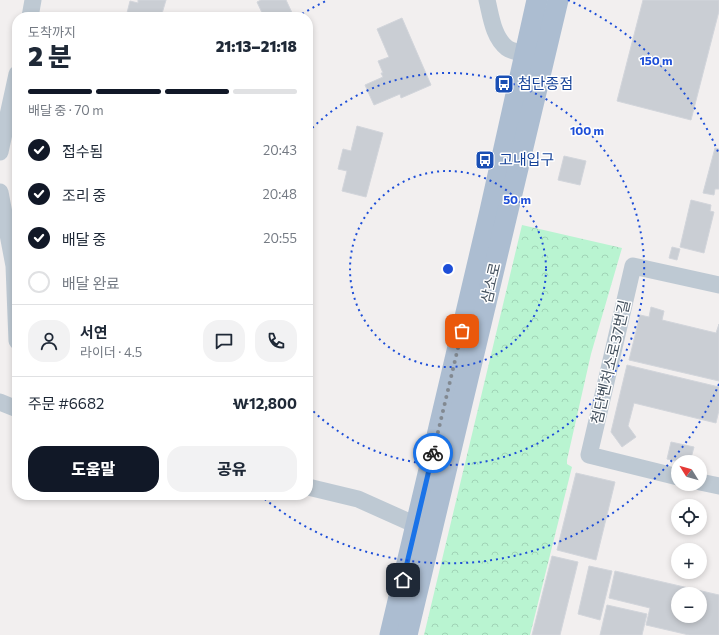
<!DOCTYPE html>
<html lang="ko">
<head>
<meta charset="utf-8">
<style>
	:root { --surface:#fff; --page:#f2f2f3; --text:#1f2937; --muted:#747a83; --line:#e0e1e3; --accent:#111827 }
	body { margin:0; font-family:Commissioner,"Noto Sans KR",sans-serif; background:var(--page); color:var(--text); height:100vh; display:flex; flex-direction:column; font-size:15px; white-space:nowrap }
	* { box-sizing:border-box; margin:0 }
	p { font-size:13px; color:var(--muted) }
	.icon { flex:none; width:22px; height:22px; fill:none; stroke:currentColor; stroke-width:2; stroke-linecap:round; stroke-linejoin:round }
	.map { position:relative; flex:1; overflow:hidden }
	.details { position:absolute; left:12px; top:12px; width:301px; height:488px; display:flex; flex-direction:column; background:var(--surface); border-radius:16px; box-shadow:0 2px 6px #0003 }
	.details>* { flex:none }
	.needle { width:26px; rotate:307deg }
	.fabs { position:absolute; left:671px; top:455px; display:grid; gap:8px }
	.fabs a { display:grid; place-items:center; width:36px; height:36px; border-radius:50%; background:var(--surface); box-shadow:0 2px 6px #0003; font-size:20px }
	.pin { position:absolute; display:grid; place-items:center; width:34px; height:34px; color:#fff; margin:-17px; border-radius:8px; box-shadow:0 2px 6px #0006 }
	.courier { position:absolute; display:grid; place-items:center; width:40px; height:40px; margin:-20px; border:3px solid #1a73e8; border-radius:50%; background:#fff; color:#222; box-shadow:0 1px 5px #0007 }
	.overview em { font-style:normal; font-weight:800 }
	.overview div { display:flex; flex-direction:column-reverse }
	.overview { display:flex; align-items:center; justify-content:space-between; height:68px; padding:0 16px }
	h1 { font-size:26px; font-weight:800; line-height:30px }
	.bar { display:grid; grid-template-columns:repeat(4,1fr); gap:6px 4px; align-content:center; height:48px; padding:0 16px }
	.bar i { height:5px; border-radius:3px; background:var(--line) }
	.bar .current { background:var(--accent) }
	.bar p { grid-column:span 4 }
	.line { display:flex; align-items:center; gap:10px; padding:0 16px; border-top:1px solid var(--line) }
	.line div { flex:1 }
	.round { display:grid; place-items:center; flex:none; width:42px; height:42px; border-radius:16px; background:var(--page) }
	ol { padding:0 16px; list-style:none }
	li { display:flex; align-items:center; gap:12px; height:44px }
	li p { margin-inline-start:auto }
	li .icon { padding:4px; border-radius:50%; background:var(--accent); color:#fff; stroke-width:4 }
	li:last-child { color:var(--muted) }
	li i { width:22px; height:22px; border:2px solid var(--line); border-radius:50% }
	.cta { display:flex; gap:8px; margin-top:auto; padding:8px 16px }
	.cta a { flex:1; height:46px; border-radius:16px; background:var(--accent); color:#fff; font-size:16px; font-weight:800; line-height:46px; text-align:center }
	.cta a+a { background:var(--page); color:var(--text) }
	.map>svg:first-child { display:block }
	.forest { fill:url(#forest-crowns) }
	.building { fill:#caced4; stroke:#d2d5db; fill-rule:evenodd }
	.lines { fill:none; stroke-linecap:round; stroke-linejoin:round }
	.minor { stroke:#bec9d3; stroke-width:17 }
	.major { stroke:#acbdd1; stroke-width:21 }
	.done { stroke:#828991; stroke-width:4; stroke-dasharray:0 7.2 }
	.route { stroke:#1a73e8; stroke-width:5 }
	.ring { fill:none; stroke:#1d4ed8; stroke-width:2; stroke-dasharray:2 4 }
	.labels { text-anchor:middle; stroke-width:3; stroke-linejoin:round; paint-order:stroke }
	.transit-label { font-size:15px; fill:#164399; stroke:#fff; text-anchor:start }
	.street-label { font-size:15px; fill:#45525f; stroke:#fff }
	.centre { fill:#1d4ed8; stroke:#fff; stroke-width:2 }
	.ring-label { font-size:12px; text-anchor:middle; font-weight:bold; fill:#1d4ed8; stroke:#fff; stroke-width:3; stroke-linejoin:round; paint-order:stroke }
</style>
</head>
<body>
<div class="map">
<svg width="719" height="635" viewBox="0 0 719 635">
	<defs>
		<pattern id="forest-crowns" width="20" height="18" patternUnits="userSpaceOnUse"><rect width="20" height="18" fill="#b9f4d1"/><path d="M2 6a3 3 0 1 1 6 0M12 15a3 3 0 1 1 6 0" fill="none" stroke="#a0d3b6"/></pattern>
	</defs>
	<rect width="100%" height="100%" fill="#f2efef"/>
	<path class="forest" d="M522,225L622,248L591,354L567,460V464L572,467L530,635H424Z"/>
	<g class="building">
		<path d="M138,0H166L161,17H126L130,1L138,3Z"/>
		<path d="M261,0H286L294,17H264L257,2Z"/>
		<path d="M643,0H719V11L691,120L617,101Z"/>
		<path d="M402,18L431,85L401,98L400,94L374,105L365,85L383,77L381,73H383L378,61L389,57L377,29Z"/>
		<path d="M357,126L383,133L366,197L342,191L347,171L338,169L343,149L351,151Z"/>
		<path d="M715,148L719,149V189H715L714,195L703,193Z"/>
		<path d="M564,156L586,161L580,185L558,180Z"/>
		<path d="M691,200L711,205L710,211L714,212L704,253L680,247Z"/>
		<path d="M672,247L680,249L677,260L669,258Z"/>
		<path d="M651,307L664,311L662,320L716,333L719,324V381L629,360L640,315L649,317Z"/>
		<path d="M627,365L719,387V410L716,423L634,403L628,426L636,437L622,447L611,432Z"/>
		<path d="M671,442L694,447L690,462H681L667,459Z"/>
		<path d="M576,473L615,482L596,560L557,550Z"/>
		<path d="M552,556L578,562L560,635H532Z"/>
		<path d="M589,566L612,571L600,620L578,614Z"/>
		<path d="M615,571L719,595V635H689L646,625L650,608L609,598ZM678,594H700V616H678Z"/>
		<path d="M607,605L647,614L642,635H600Z"/>
	</g>
	<g class="lines">
		<g class="minor">
			<path d="M487,0C491,16 493,37 507,48C512,52 530,55 537,57"/>
			<path d="M30,17L33,0"/>
			<path d="M0,152L17,74"/>
			<path d="M0,192L14,266L17,341"/>
			<path d="M0,402L17,409"/>
			<path d="M678,477L589,455L633,266L719,285"/>
			<path d="M700,482L719,486"/>
			<path d="M308,487L358,499L416,525L428,528"/>
		</g>
		<g class="major">
			<path d="M390,635L490,211L537,0"/>
			<path d="M407,635L558,0"/>
		</g>
	</g>
	<g class="lines">
		<path class="done" d="M433,453L462,331"/>
		<path class="route" d="M403,580L433,453"/>
	</g>
	<g class="ring">
		<circle cx="448" cy="269" r="98"/>
		<path d="M308 132A196 196 0 1 1 308 406"/>
		<path d="M719 384A294 294 0 0 1 261 496M297 17A294 294 0 0 1 328 0M568 0A294 294 0 0 1 719 154"/>
	</g>
	<defs>
		<g id="bus-square" transform="scale(1)"><rect x="-9" y="-9" width="18" height="18" rx="4" fill="#1a4fb4" stroke="#fff"/><path d="M-5-6H5V4H4V6H2V4H-2V6H-4V4H-5ZM-3.5-4V0h7V-4ZM-3.5 1.2v1.5H-2V1.2ZM2 1.2v1.5H3.5V1.2Z" fill="#fff"/></g>
	</defs>
	<g fill-rule="evenodd">
		<use href="#bus-square" x="504" y="84"/>
		<use href="#bus-square" x="485" y="160"/>
	</g>
	<g class="labels">
		<g class="transit-label">
			<text x="518" y="89">첨단종점</text>
			<text x="499" y="165">고내입구</text>
		</g>
		<g class="street-label">
			<text transform="translate(491 283) rotate(-77)" y="5">삼소로</text>
			<text transform="translate(611 362) rotate(-77)" y="5">첨단벤처소로37번길</text>
		</g>
	</g>
	<circle cx="448" cy="269" r="6" class="centre"/>
	<g class="ring-label">
		<text x="656" y="65">150 m</text>
		<text x="587" y="135">100 m</text>
		<text x="517" y="204">50 m</text>
	</g>
</svg>
<div class="fabs">
<a><svg class="needle" viewBox="-14 -14 28 28"><path d="M0-13l5 13h-10z" fill="#e53935"/><path d="M0 13l5-13h-10z" fill="#747a83"/></svg></a>
<a><svg class="icon" aria-label="locate" viewBox="0 0 24 24"><circle cx="12" cy="12" r="6"/><path d="M12 2v4M12 18v4M2 12h4M18 12h4"/></svg></a>
<a>+</a>
<a>−</a>
</div>
<div class="pin" style="left:462px;top:331px;background:#ea580c"><svg class="icon" aria-label="bag" viewBox="0 0 24 24"><path d="M5 8h14l-1 12H6zM9 8a3 3 0 0 1 6 0"/></svg></div>
<div class="pin" style="left:403px;top:580px;background:#1f2937"><svg class="icon" aria-label="home" viewBox="0 0 24 24"><path d="M3 11l9-7 9 7M6 9v11h12V9"/></svg></div>
<div class="courier" style="left:433px;top:453px"><svg class="icon" aria-label="bike" viewBox="0 0 24 24"><circle cx="6" cy="16" r="4"/><circle cx="18" cy="16" r="4"/><path d="M6 16l4-8h5l3 8M10 8l3 8H6M13 5h3"/></svg></div>
<section class="details">
<div class="overview"><div><h1>2 분</h1><p>도착까지</p></div><em>21:13–21:18</em></div>
<div class="bar"><i class="current"></i><i class="current"></i><i class="current"></i><i></i><p>배달 중 · 70 m</p></div>
<ol>
<li><svg class="icon" aria-label="check" viewBox="0 0 24 24"><path d="M5 12l5 5 9-10"/></svg>접수됨<p>20:43</p></li>
<li><svg class="icon" aria-label="check" viewBox="0 0 24 24"><path d="M5 12l5 5 9-10"/></svg>조리 중<p>20:48</p></li>
<li><svg class="icon" aria-label="check" viewBox="0 0 24 24"><path d="M5 12l5 5 9-10"/></svg>배달 중<p>20:55</p></li>
<li><i></i>배달 완료</li>
</ol>
<div class="line" style="height:72px"><a class="round"><svg class="icon" aria-label="person" viewBox="0 0 24 24"><circle cx="12" cy="8" r="4"/><path d="M4 21q1-7 8-7t8 7"/></svg></a><div><b>서연</b><p>라이더 · 4.5</p></div><a class="round"><svg class="icon" aria-label="chat" viewBox="0 0 24 24"><path d="M4 5h16v11H9l-5 4z"/></svg></a><a class="round"><svg class="icon" aria-label="phone" viewBox="0 0 24 24"><path d="M5 4h4l2 5-3 2q2 4 5 5l2-3 5 2v4C11 20 4 13 5 4z"/></svg></a></div>
<div class="line" style="height:52px"><div>주문 #6682</div><b>₩12,800</b></div>
<div class="cta"><a>도움말</a><a>공유</a></div>
</section>
</div>
</body>
</html>
